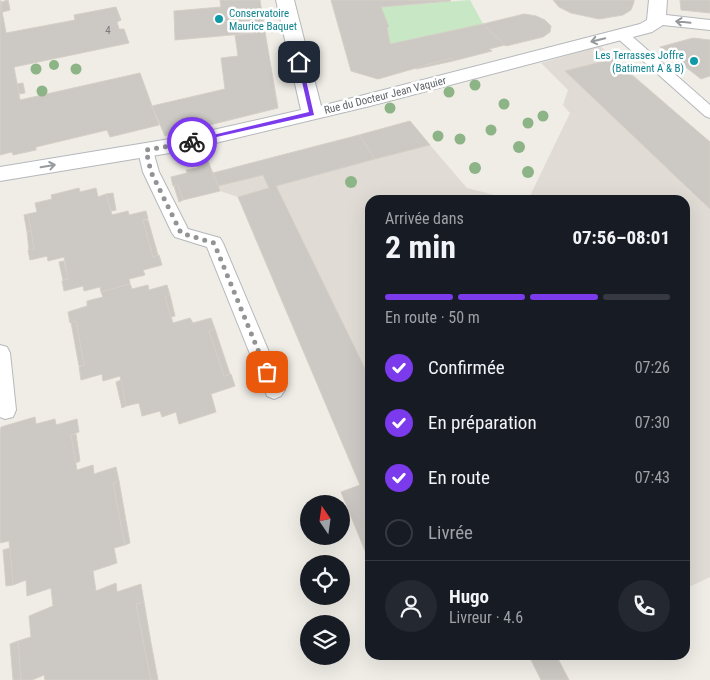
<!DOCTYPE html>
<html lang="fr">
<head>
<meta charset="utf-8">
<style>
	:root { --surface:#171b24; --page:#242831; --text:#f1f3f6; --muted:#9ea1a6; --line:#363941; --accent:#7c3aed }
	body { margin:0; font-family:"Roboto Condensed",sans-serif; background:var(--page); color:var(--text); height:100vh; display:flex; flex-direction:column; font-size:19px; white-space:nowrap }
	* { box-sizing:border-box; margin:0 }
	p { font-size:16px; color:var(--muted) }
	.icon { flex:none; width:28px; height:28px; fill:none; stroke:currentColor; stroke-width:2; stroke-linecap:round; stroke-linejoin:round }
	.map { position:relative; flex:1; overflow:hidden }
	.drawer { position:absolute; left:365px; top:195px; width:325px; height:465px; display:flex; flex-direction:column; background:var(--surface); border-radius:15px; box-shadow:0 5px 20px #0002 }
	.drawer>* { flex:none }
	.needle { width:32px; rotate:347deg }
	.buttons { position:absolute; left:300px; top:495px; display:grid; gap:10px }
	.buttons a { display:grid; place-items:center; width:50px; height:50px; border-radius:50%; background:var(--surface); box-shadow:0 5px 20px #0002; font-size:25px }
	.pin { position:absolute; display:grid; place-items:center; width:42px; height:42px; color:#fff; margin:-21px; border-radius:10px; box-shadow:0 2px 8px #0006 }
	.courier { position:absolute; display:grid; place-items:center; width:50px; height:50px; margin:-25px; border:4px solid #7c3aed; border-radius:50%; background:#fff; color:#222; box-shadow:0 1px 6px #0007 }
	.overview em { font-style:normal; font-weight:700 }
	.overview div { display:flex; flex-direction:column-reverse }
	.overview { display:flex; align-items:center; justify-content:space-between; height:85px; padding:0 20px }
	h1 { font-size:32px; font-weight:700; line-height:38px }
	.bar { display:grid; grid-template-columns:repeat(4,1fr); gap:8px 5px; align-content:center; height:60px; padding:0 20px }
	.bar i { height:6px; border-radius:4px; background:var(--line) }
	.bar .active { background:var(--accent) }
	.bar p { grid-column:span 4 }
	.line { display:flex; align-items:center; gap:12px; padding:0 20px; border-top:1px solid var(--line) }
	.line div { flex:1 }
	.round { display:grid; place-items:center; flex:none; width:52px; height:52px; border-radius:26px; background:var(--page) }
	ol { padding:0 20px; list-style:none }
	li { display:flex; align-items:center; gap:15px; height:55px }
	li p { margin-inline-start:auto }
	li .icon { padding:5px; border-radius:50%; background:var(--accent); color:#fff; stroke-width:4 }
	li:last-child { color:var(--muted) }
	li i { width:28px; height:28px; border:2px solid var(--line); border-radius:50% }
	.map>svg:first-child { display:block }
	.education { fill:#e0dcd5 }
	.green { fill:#c8e7c5 }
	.building { fill:#ccc8c3; stroke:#d5cfc6 }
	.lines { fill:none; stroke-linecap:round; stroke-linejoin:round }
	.service-casing { stroke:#b4b8bb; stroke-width:2 }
	.minor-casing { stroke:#b4b8bb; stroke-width:2 }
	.service { fill:#fff; fill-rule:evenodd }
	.minor { fill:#fff; fill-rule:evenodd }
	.tree { fill:#8cb486 }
	.oneway { stroke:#979a9c }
	.route { fill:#7c3aed }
	.done { stroke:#929394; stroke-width:5; stroke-dasharray:0 9 }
	.culture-dot { fill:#0f9aa8; stroke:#fff; stroke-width:2 }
	.labels { text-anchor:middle; stroke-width:5; stroke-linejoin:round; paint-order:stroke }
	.far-culture-label { font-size:11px; fill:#0d838f; stroke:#fff; text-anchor:start }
	.number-label { font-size:11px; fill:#7a7c7e }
	.far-street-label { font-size:11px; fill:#5f6367; stroke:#fff }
</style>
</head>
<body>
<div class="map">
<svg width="710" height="680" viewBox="0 0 710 680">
	<rect width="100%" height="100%" fill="#f0ede7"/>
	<g class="education">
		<path d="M600,46L710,142V577L685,589V200H528L570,113L563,105L568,90L541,63Z"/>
		<path d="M359,135L375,159L430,145L467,188L514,200H370V563L341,492L360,485L238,197L220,191L213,173Z"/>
	</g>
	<path class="green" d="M470,0L483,24L390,44L387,27H388L381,7Z"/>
	<g class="building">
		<path d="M0,0L6,33L75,20L74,15L116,7L121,20L117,22L119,29H124L129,43L14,67L20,100L140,73L159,125L110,137L107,130L36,147V150L13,155L12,152L0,155Z"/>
		<path d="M8,0L10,10L2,12L1,2Z"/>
		<path d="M220,0H260L265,32L175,40L174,11L221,7Z"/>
		<path d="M331,0H450L451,1L381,7L389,27H387L390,44L483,24L505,45L489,49L492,51L453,61L451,58L378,79L351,71Z"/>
		<path d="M553,0H634V2L631,10L623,15L599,19L571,13L559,7Z"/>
		<path d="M680,0H710V13L681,10Z"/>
		<path d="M524,14L536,16L545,20L551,26L550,32L543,37L506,46L483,24Z"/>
		<path d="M265,32L278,108L165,136L152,106L225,89L221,58L238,56L235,35Z"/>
		<path d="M693,38L710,40V76L701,79L660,47Z"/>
		<path d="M451,58L453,61L416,69L415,68Z"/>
		<path d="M613,59L710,142V209L565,71Z"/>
		<path d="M23,83L25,93L19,94L17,84Z"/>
		<path d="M410,121L430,145L375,159L359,135Z"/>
		<path d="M359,135L375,159L276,186L370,379V563L341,492L360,485L238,197L269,188L263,175L218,186L213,173Z"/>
		<path d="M208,161L220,191L183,200L178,185L173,186L171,177L187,173L186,170L198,168L197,163Z"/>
		<path d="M178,185L183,200L179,202L174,186Z"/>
		<path d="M79,188L80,192L96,188L98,197L106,194L112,215L128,211L129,215L146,211L148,219L143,220L153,257L159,255L162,265L143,270L145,275L129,279L130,284L101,292L100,287L84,291L83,286L64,291L62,281L68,279L64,257L48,261L47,256L30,260L28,250L34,249L28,214L37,212L35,203L52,199L51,195Z"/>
		<path d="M113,193L116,210L111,211L106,194Z"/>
		<path d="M28,214L31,231L27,232L24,215Z"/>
		<path d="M143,220H148L158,255L153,257Z"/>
		<path d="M31,231L34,249L29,250L27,232Z"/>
		<path d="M64,261L68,279L63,280L59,262Z"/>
		<path d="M130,284L132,289L148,285L149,290L167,285L170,295L165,297L173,323L190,318L193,323L211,318L215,329L209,331L224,376L231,374L235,386L211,394L216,412L179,424L176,412L162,417L160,411L142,416L139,403L126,406L120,376L103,381L102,374L81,380L79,367L84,365L76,321L70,323L68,312L87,306V301L103,297L101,292Z"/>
		<path d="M170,295L175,316L171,317L165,297Z"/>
		<path d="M76,321L84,365L79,366L71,322Z"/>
		<path d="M215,329L230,374L224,376L209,331Z"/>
		<path d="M121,380L126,406L122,408L116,382Z"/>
		<path d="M35,417L36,424L55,419L56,425L77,419L79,432L71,435L77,470L93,465L94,474L116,467L119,481L113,483L125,545L114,548L117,563L93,571L96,591L116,583L117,592L141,584L144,602L136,604L151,680H45L44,675L32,680H21L18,641L31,637L29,616L53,606L51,588L27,596L26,580L13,585L9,541L0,543V434L1,427Z"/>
		<path d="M76,434L80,461L76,463L71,435Z"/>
		<path d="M119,481L130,543L125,545L113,483Z"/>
		<path d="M10,548L13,585L6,586L3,550Z"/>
		<path d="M144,602L151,643L158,680H151L136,604Z"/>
		<path d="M18,641L21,680H13L10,644Z"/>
		<path d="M544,655H556L569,680H541L531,660Z"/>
	</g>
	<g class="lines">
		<g class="service-casing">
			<g id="service">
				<path d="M621,30L626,31L710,105V118L705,116L616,37L614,34L616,31Z"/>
				<path d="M146,146L152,147L159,172L188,229L220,238L223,243L285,390L281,396L274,399L267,396L207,247L175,237L172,233L143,172L138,151L140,147Z"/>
				<path d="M0,345L7,347L10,353L16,410L13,417L5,419L0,417Z"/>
			</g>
		</g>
		<g class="minor-casing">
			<path id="minor" d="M276,0H294L321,106L640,24L647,20L649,0H667L666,15L710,20V30L663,25L652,32L370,106L182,151L0,181V167L182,137L301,110Z"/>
		</g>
		<use href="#service" class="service"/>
		<use href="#minor" class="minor"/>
	</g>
	<g class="tree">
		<circle cx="54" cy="65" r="5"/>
		<circle cx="36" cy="69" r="5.5"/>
		<circle cx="76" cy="69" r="5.5"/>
		<circle cx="475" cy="85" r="5.5"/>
		<circle cx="42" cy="91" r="5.5"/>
		<circle cx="449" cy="92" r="5.5"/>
		<circle cx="504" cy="104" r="5.5"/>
		<circle cx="390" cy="108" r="5.5"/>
		<circle cx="543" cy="116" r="5.5"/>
		<circle cx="528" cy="123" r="5.5"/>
		<circle cx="491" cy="130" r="5.5"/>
		<circle cx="438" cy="136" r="5.5"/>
		<circle cx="460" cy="139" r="5.5"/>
		<circle cx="519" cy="147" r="6"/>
		<circle cx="475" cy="168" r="6"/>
		<circle cx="528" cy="172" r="6"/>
		<circle cx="351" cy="182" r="6"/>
	</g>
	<defs><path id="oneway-shaft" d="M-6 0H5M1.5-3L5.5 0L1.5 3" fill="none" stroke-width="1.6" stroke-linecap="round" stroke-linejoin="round" transform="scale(1.25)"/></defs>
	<g class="oneway">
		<use href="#oneway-shaft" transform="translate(683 22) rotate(-174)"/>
		<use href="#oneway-shaft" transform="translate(598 40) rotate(166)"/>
		<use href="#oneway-shaft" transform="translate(48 166) rotate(-9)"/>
	</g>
	<path class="route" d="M297,60L302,62L314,115L190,143V140H192L309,112Z"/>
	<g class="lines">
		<path class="done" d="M192,142L146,150L151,172L181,233L214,243L267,372"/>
	</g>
	<g class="culture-dot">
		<circle cx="219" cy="19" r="5"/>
		<circle cx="694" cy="61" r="5"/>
	</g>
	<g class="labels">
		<g class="far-culture-label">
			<text x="229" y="17">Conservatoire<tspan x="229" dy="13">Maurice Baquet</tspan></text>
			<text x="684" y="59" text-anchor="end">Les Terrasses Joffre<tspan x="684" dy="13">(Batiment A &amp; B)</tspan></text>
		</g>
		<g class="number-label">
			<text x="108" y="34">4</text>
		</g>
		<g class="far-street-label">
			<text transform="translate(385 95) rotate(-14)" y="4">Rue du Docteur Jean Vaquier</text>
		</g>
	</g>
</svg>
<div class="buttons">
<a><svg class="needle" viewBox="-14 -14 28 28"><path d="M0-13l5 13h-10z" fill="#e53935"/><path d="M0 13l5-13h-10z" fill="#9ea1a6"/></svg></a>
<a><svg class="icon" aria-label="locate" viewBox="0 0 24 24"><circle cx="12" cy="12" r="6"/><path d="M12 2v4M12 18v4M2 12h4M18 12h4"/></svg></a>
<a><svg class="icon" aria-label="layers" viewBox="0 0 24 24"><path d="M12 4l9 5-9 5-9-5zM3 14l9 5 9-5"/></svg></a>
</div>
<div class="pin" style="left:267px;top:372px;background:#ea580c"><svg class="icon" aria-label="bag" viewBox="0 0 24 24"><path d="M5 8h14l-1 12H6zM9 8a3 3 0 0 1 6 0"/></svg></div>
<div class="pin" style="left:299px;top:62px;background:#1f2937"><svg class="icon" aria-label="home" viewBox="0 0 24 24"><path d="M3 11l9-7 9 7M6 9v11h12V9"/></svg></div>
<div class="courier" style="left:192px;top:142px"><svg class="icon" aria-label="bike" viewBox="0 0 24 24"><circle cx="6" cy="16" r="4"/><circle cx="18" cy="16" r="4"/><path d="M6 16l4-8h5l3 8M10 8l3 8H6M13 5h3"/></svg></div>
<section class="drawer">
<div class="overview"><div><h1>2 min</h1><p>Arrivée dans</p></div><em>07:56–08:01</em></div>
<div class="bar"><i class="active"></i><i class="active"></i><i class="active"></i><i></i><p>En route · 50 m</p></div>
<ol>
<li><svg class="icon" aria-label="check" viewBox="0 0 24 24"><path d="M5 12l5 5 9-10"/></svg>Confirmée<p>07:26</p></li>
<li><svg class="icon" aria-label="check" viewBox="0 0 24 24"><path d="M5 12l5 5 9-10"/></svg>En préparation<p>07:30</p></li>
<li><svg class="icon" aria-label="check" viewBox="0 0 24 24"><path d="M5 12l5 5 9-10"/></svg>En route<p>07:43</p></li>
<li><i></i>Livrée</li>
</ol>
<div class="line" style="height:90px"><a class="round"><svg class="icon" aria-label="person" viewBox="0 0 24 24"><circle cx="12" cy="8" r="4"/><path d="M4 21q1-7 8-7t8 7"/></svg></a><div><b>Hugo</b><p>Livreur · 4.6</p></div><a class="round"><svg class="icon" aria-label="phone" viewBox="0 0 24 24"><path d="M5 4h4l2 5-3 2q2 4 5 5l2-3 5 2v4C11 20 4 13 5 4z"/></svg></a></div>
</section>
</div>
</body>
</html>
